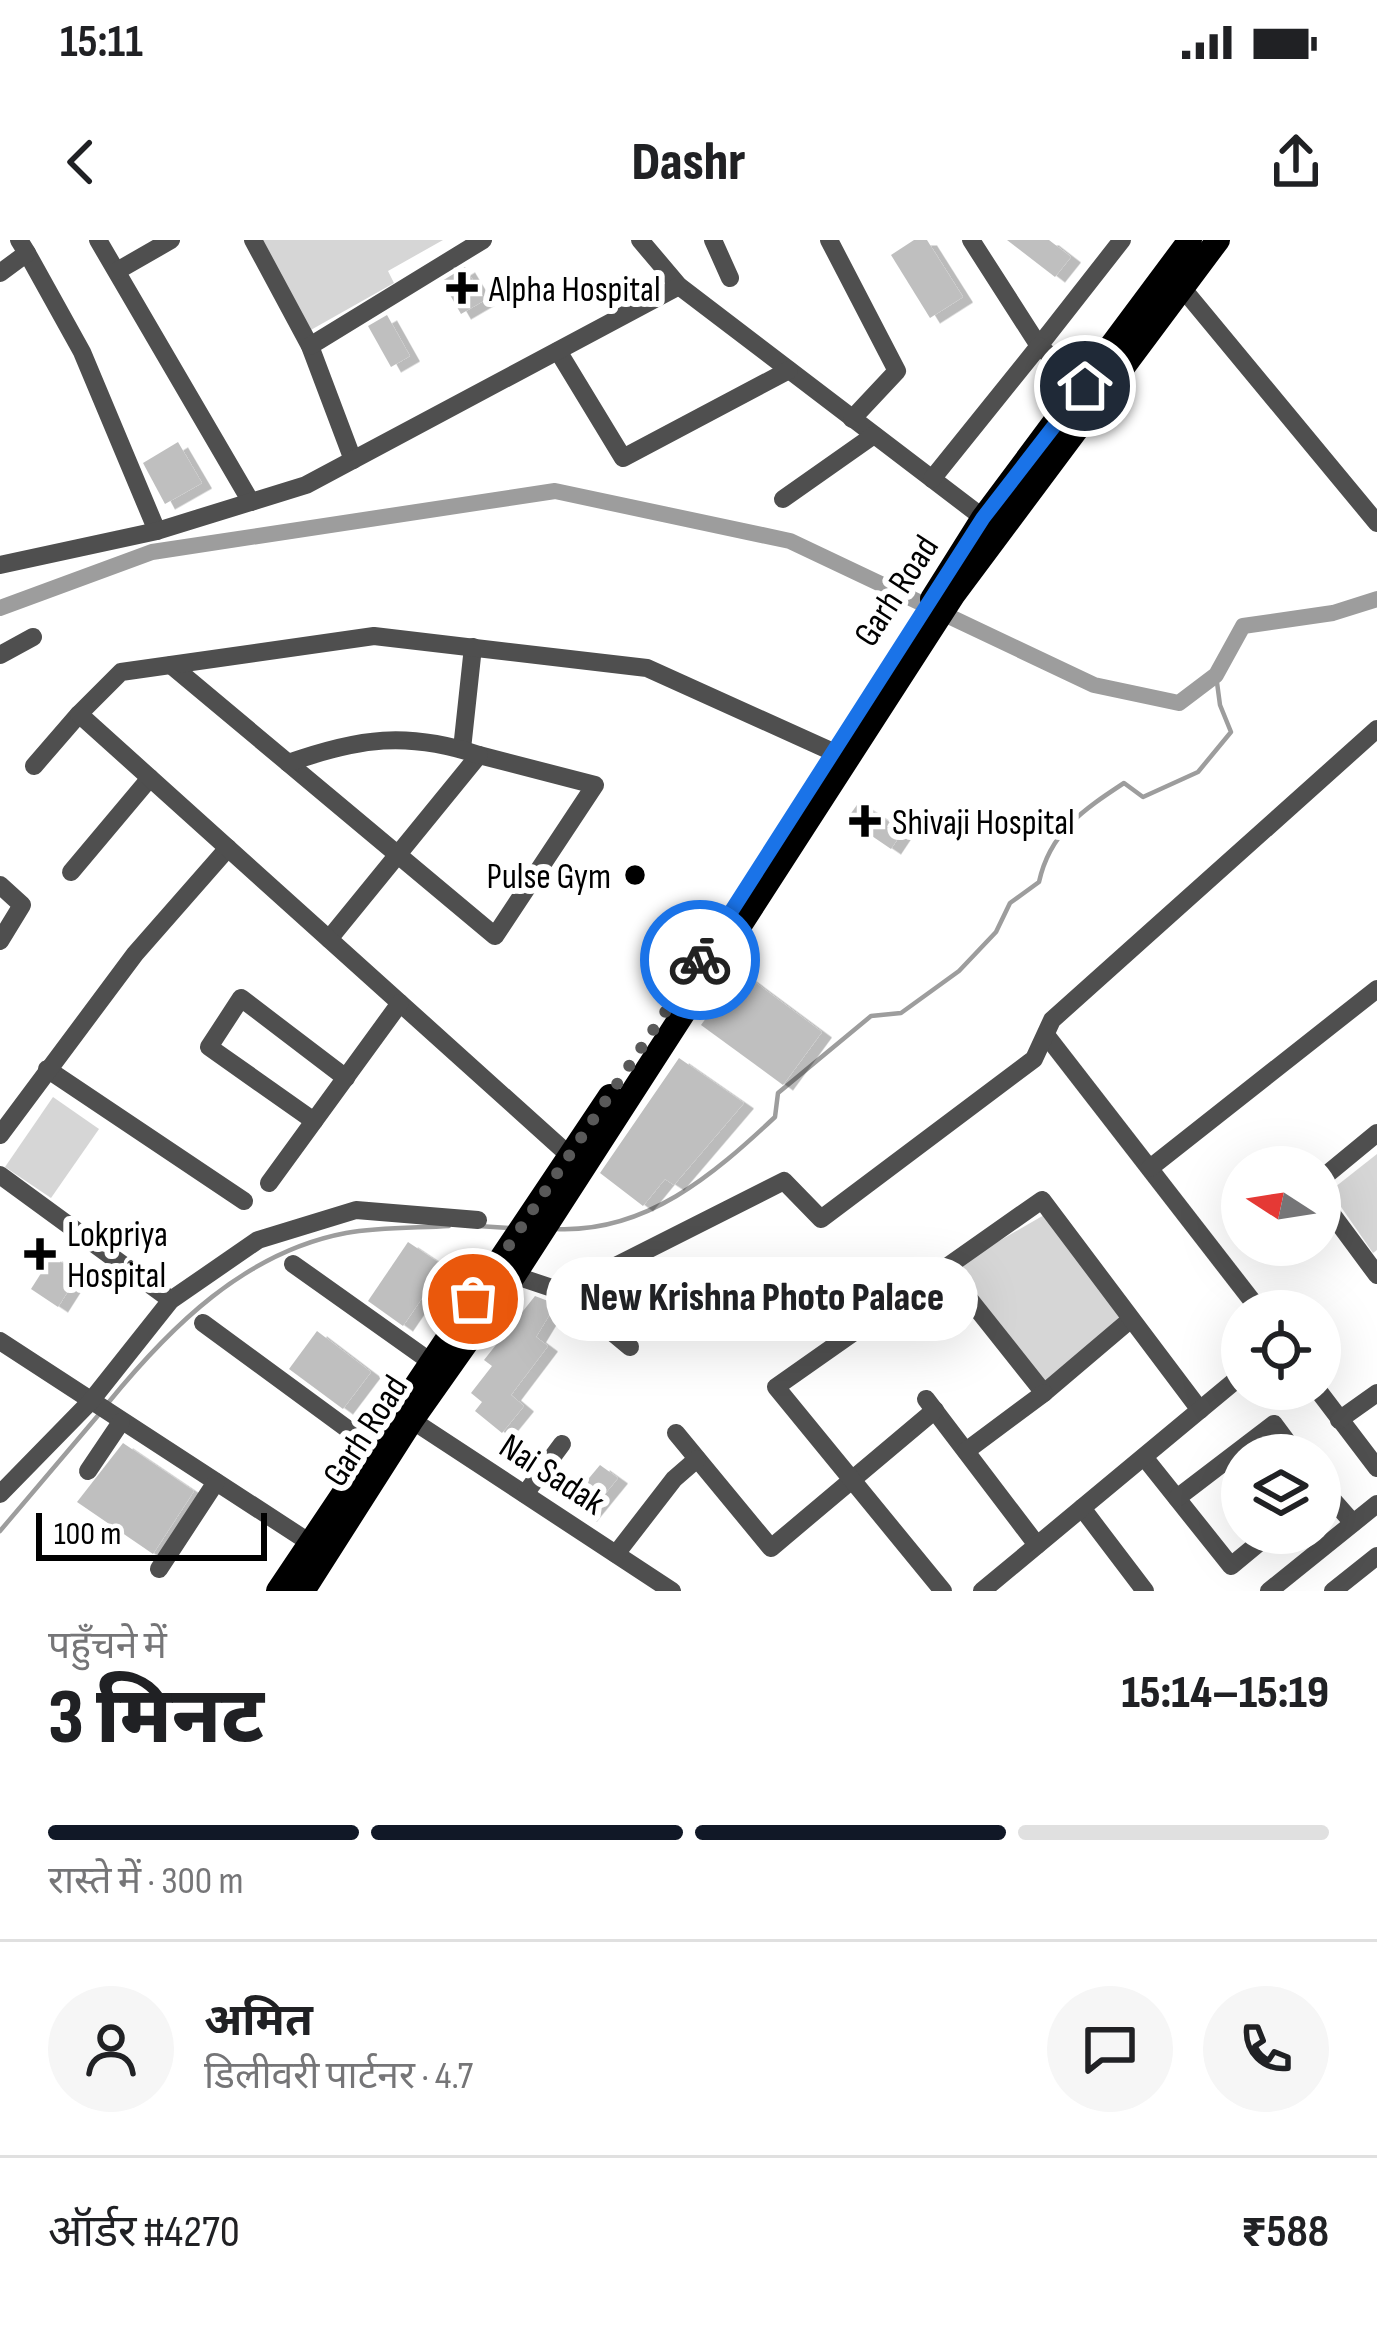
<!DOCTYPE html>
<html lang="hi">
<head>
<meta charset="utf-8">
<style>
	:root { --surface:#fff; --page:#f6f6f6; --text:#202124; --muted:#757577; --line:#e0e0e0; --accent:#111827 }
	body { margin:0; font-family:"Sofia Sans Condensed","Noto Sans Devanagari",sans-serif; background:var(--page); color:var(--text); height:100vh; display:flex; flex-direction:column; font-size:45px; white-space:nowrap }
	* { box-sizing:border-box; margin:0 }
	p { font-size:39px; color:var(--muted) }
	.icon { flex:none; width:66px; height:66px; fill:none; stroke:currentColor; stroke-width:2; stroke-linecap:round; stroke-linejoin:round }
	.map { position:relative; height:1351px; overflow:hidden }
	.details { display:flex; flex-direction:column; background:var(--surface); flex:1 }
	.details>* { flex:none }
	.needle { width:78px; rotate:282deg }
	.fabs { position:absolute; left:1221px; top:906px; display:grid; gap:24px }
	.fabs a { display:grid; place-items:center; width:120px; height:120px; border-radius:50%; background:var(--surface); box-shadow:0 12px 48px #0002; font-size:60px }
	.scale { position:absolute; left:36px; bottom:30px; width:231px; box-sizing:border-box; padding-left:12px; border:6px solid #000; border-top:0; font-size:33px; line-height:42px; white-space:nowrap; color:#000; -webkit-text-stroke:9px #fff; paint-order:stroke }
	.pin { position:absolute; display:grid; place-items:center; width:102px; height:102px; color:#fff; margin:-51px; border:6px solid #fff; border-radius:50%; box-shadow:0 3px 12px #0007 }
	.courier { position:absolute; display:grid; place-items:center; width:120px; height:120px; margin:-60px; border:9px solid #1a73e8; border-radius:50%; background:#fff; color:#222; box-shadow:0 3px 15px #0007 }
	.bubble { position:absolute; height:84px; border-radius:42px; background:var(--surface); box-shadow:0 12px 48px #0002; font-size:39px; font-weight:800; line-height:84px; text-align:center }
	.overview em { font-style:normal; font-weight:800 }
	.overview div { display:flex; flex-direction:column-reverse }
	.overview { display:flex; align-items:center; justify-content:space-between; height:204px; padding:0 48px }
	h1 { font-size:78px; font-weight:800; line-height:90px }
	.bar { display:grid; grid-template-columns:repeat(4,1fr); gap:18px 12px; align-content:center; height:144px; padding:0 48px }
	.bar i { height:15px; border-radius:9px; background:var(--line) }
	.bar .current { background:var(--accent) }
	.bar p { grid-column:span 4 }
	.line { display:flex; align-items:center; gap:30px; padding:0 48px; border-top:3px solid var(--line) }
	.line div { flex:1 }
	.round { display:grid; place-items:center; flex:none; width:126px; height:126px; border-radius:63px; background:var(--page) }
	.status { display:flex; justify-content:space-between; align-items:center; height:84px; padding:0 60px; background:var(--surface); direction:ltr }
	.status svg { height:33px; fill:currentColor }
	header { display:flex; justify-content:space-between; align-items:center; height:156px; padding:0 48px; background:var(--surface); font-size:54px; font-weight:800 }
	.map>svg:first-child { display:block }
	.green { fill:#d6d6d6 }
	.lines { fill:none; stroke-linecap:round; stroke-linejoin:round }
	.stream { stroke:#9d9d9d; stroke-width:4.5 }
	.canal { stroke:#9d9d9d; stroke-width:16 }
	.building { fill:#bfbfbf; filter:url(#shadow) }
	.minor { stroke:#4f4f4f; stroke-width:18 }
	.major { stroke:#000; stroke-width:24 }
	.done { stroke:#595959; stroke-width:12; stroke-dasharray:0 21.6 }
	.route { stroke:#1a73e8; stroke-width:15 }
	.poi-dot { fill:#000; stroke:#fff; stroke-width:4.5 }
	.labels { text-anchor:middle; stroke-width:12; stroke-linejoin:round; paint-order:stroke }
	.poi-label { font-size:36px; fill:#000; stroke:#fff; text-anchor:start }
	.street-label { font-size:36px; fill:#000; stroke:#fff }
</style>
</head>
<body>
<div class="status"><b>15:11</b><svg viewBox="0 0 49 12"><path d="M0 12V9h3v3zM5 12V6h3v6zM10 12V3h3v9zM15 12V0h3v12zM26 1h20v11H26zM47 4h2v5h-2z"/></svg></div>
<header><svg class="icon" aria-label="back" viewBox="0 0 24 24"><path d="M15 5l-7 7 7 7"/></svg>Dashr<svg class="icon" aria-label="share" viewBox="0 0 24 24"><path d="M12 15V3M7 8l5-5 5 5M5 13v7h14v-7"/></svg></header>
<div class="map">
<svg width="1377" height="1351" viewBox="0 0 1377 1351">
	<defs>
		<filter id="shadow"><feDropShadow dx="10" dy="5.5" stdDeviation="0" flood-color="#0004"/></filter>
	</defs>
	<rect width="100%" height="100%" fill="#fff"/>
	<g class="green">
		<path d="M258,0H443L388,31L394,43L309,91Z"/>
		<path d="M53,857L99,889L51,958L5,927Z"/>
		<path d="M1377,914V1010L1373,1013L1330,951Z"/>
		<path d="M1051,971L1130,1080L1044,1153L947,1031Z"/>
	</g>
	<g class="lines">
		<g class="stream">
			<path d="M478,986L509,988"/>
			<path d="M556,989C646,993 713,935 775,877L778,853L871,776L901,773L959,731L996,692L1010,663L1039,642C1050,592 1083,570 1124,543L1143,557L1198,532L1231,492L1220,465L1216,435"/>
			<path d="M108,1163C170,1087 245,1012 346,993C379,987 416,988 449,986"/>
			<path d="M0,1291L101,1172"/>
		</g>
		<path class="canal" d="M0,368L152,312L555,251L790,301L1094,445L1179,463L1216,435L1243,386L1333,373L1377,359"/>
	</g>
	<g class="building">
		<path d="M914,0H927L963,57L930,78L891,15Z"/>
		<path d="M1007,0H1049L1071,17L1055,37Z"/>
		<path d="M465,27L485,60L461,74L442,41Z"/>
		<path d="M387,75L410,116L391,127L368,86Z"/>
		<path d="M178,202L202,243L165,264L143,223Z"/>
		<path d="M859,562L903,591L891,609L847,579Z"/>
		<path d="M740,731L822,792L783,845L701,785Z"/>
		<path d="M679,818L744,863L674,945L665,939L643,966L600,933Z"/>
		<path d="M408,1002L444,1026L403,1086L368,1061Z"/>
		<path d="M52,1016L79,1034L58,1067L31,1049Z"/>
		<path d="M535,1056L556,1064L536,1097L548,1106L511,1155L524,1166L502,1193L475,1171L482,1162L471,1153L492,1126L484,1120Z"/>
		<path d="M317,1091L371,1132L343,1169L289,1129Z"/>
		<path d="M123,1203L194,1251L153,1314L77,1262Z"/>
		<path d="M600,1225L618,1238L587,1276L569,1262Z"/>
	</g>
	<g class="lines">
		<g class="minor">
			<path d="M98,0L251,262"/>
			<path d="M253,0L310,106L353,220"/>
			<path d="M640,0L679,46L990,283"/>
			<path d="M713,0L730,38"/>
			<path d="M829,0L897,131L852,179"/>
			<path d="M971,0L1039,106L1122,0"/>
			<path d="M27,13L82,112L157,291"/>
			<path d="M117,31L171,0"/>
			<path d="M0,33L27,13L19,0"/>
			<path d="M1174,38L1377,283"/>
			<path d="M310,106L483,0"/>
			<path d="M558,111L623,218L789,130"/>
			<path d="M932,239L1039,106L1085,146"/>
			<path d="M783,259L874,195"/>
			<path d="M0,325L157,291L306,245L679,46"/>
			<path d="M0,415L33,397"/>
			<path d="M171,425C279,515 387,606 495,696L595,545L479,515L329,699"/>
			<path d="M462,509L473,407"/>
			<path d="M288,523C359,498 407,491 479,515"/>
			<path d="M34,526L79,474"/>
			<path d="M71,632L150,538"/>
			<path d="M0,645L22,665L0,701"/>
			<path d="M1046,795L1260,1071"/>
			<path d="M47,829L244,961"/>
			<path d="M314,881L209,807L241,758L346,838"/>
			<path d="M0,895L135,714L228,608"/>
			<path d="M570,916L79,474L121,432L374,396L647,428L833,512"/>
			<path d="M1150,928L1377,749"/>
			<path d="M0,935L171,1060"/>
			<path d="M1320,940L1377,893"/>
			<path d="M269,943L400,763"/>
			<path d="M1320,958L1377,1035"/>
			<path d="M293,1024L431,1122"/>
			<path d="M947,1031L1044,1153L1130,1080"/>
			<path d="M507,1033L564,1052L784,941L821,979L1034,819L1052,780L1377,489"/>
			<path d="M564,1052L630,1107"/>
			<path d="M203,1083L372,1207"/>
			<path d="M0,1101L318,1308"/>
			<path d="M1317,1149L1377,1228"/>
			<path d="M926,1159L1037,1305"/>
			<path d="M401,1173L672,1351"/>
			<path d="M1339,1180L1377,1153"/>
			<path d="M676,1193L771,1308L935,1170"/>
			<path d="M966,1211L1044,1153"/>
			<path d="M1144,1217L1231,1326L1271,1293"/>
			<path d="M88,1231L121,1182"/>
			<path d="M1320,1253L1324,1250L1353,1283"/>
			<path d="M0,1254L90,1162L171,1060L258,1000L356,970L478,980"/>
			<path d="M525,1254L562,1204"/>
			<path d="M1177,1258L1274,1184L1297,1215"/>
			<path d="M1082,1268L1145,1351"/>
			<path d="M616,1314L674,1239L697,1219"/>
			<path d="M159,1329L216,1242"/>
			<path d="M943,1351L776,1147L1042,960L1200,1170"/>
			<path d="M982,1351L1242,1135"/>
			<path d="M1269,1351L1377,1264"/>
			<path d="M1333,1351L1377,1316"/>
		</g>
		<g class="major">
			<path d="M932,359L983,278L1190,0"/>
			<path d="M278,1351L610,856"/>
			<path d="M303,1351L412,1180L515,1034L954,354L1218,0"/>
		</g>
	</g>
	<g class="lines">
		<path class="done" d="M473,1059L700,720"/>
		<path class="route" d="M700,720L983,278L1085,146"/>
	</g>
	<g class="poi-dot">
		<path d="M456 30h12v12h12v12h-12v12h-12v-12h-12v-12h12z"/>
		<path d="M859 563h12v12h12v12h-12v12h-12v-12h-12v-12h12z"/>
		<circle cx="635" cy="635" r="12"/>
		<path d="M34 996h12v12h12v12h-12v12h-12v-12h-12v-12h12z"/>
	</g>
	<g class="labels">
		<g class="poi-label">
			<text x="489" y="61">Alpha Hospital</text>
			<text x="892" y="594">Shivaji Hospital</text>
			<text x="611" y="648" text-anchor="end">Pulse Gym</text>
			<text x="67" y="1006">Lokpriya<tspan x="67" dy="41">Hospital</tspan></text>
		</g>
		<g class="street-label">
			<text transform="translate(895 350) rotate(-57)" y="13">Garh Road</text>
			<text transform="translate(364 1190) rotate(-57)" y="13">Garh Road</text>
			<text transform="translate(553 1233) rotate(33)" y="13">Nai Sadak</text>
		</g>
	</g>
</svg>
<div class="fabs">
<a><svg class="needle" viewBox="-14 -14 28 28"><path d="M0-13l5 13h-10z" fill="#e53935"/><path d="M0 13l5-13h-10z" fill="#757577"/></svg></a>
<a><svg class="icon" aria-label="locate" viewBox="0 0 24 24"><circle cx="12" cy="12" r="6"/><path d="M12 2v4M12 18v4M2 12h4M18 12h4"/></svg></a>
<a><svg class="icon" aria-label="layers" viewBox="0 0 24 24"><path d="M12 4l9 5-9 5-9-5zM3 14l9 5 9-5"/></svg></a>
</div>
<div class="scale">100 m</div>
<div class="pin" style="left:473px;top:1059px;background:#ea580c"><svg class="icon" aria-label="bag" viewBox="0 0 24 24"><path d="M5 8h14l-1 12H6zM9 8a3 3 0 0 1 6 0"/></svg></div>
<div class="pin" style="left:1085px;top:146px;background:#1f2937"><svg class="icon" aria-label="home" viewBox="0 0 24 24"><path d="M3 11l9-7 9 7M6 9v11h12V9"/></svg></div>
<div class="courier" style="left:700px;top:720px"><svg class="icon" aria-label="bike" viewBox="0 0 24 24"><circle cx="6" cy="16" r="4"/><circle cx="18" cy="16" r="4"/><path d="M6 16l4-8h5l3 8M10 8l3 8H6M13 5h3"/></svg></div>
<div class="bubble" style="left:546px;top:1017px;width:432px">New Krishna Photo Palace</div>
</div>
<section class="details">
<div class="overview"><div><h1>3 मिनट</h1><p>पहुँचने में</p></div><em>15:14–15:19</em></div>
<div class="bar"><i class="current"></i><i class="current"></i><i class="current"></i><i></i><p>रास्ते में · 300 m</p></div>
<div class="line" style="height:216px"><a class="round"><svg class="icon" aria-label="person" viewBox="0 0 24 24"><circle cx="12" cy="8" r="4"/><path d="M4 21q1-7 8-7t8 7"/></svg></a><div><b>अमित</b><p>डिलीवरी पार्टनर · 4.7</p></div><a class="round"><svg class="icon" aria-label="chat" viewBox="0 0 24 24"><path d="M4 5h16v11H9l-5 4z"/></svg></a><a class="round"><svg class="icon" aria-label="phone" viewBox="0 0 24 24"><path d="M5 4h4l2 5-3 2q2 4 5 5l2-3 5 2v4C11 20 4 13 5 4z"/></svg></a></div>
<div class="line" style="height:156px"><div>ऑर्डर #4270</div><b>₹588</b></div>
</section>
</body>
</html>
